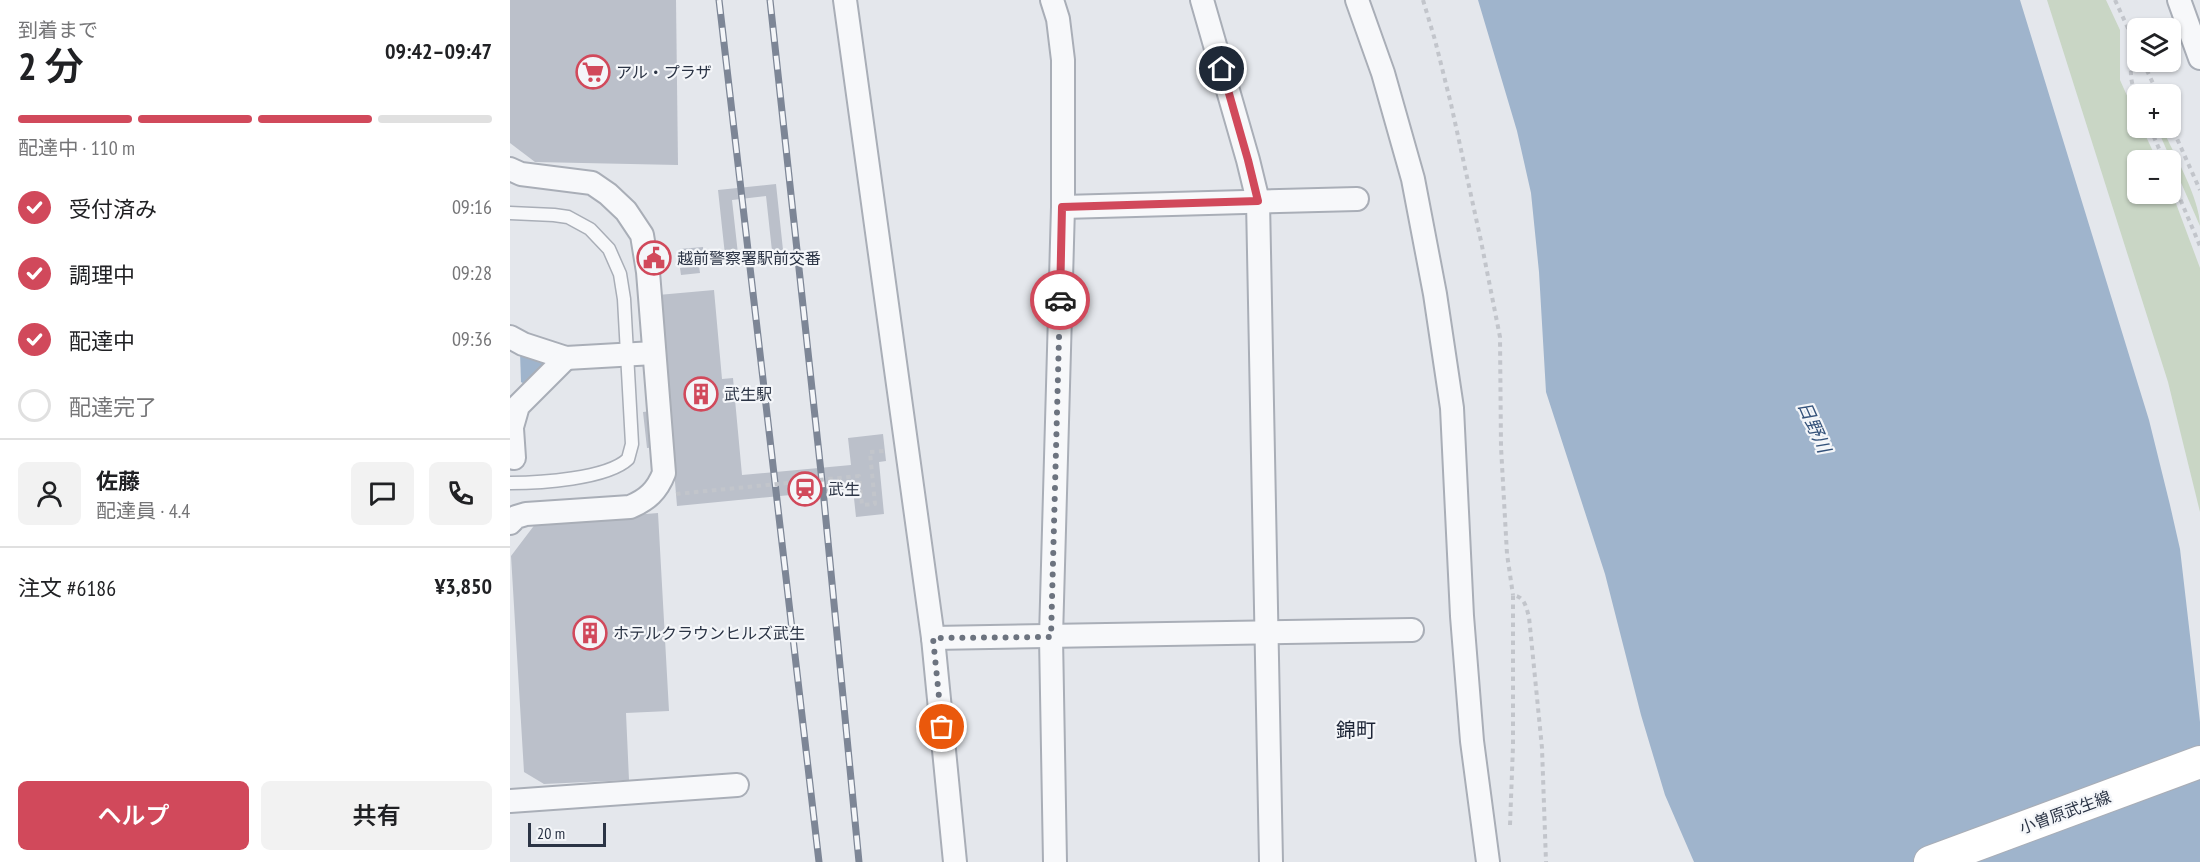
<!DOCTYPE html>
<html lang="ja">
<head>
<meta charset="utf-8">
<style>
	:root { --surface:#fff; --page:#f2f2f2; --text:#202124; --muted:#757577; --line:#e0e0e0; --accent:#d1495b }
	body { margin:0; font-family:"PT Sans Narrow","Noto Sans JP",sans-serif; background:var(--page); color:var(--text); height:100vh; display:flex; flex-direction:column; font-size:22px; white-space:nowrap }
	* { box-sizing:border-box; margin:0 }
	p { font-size:20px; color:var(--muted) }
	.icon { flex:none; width:33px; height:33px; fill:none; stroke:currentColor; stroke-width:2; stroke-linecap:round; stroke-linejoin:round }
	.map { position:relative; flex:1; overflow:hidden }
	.sheet { display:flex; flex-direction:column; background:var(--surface); width:510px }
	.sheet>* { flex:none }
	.tools { position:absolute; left:1617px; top:18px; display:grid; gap:12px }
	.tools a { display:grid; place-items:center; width:54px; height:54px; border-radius:9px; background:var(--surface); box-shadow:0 2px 4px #0004; font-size:30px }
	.scale { position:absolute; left:18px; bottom:15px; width:78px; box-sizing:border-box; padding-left:6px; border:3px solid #2b3445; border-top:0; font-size:16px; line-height:21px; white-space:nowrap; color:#2b3445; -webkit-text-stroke:4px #f4f6f9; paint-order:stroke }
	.pin { position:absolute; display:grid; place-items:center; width:51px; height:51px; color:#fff; margin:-26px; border:3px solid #fff; border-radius:50%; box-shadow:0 2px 6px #0007 }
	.courier { position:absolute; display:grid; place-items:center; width:60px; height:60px; margin:-30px; border:4px solid #d1495b; border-radius:50%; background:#fff; color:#222; box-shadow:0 2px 8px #0007 }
	.summary em { font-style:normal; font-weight:600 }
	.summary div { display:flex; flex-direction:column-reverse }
	.summary { display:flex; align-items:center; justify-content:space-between; height:102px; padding:0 18px }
	h1 { font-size:39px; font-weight:600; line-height:45px }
	.bar { display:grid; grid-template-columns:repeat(4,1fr); gap:9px 6px; align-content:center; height:72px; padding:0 18px }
	.bar i { height:8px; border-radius:4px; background:var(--line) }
	.bar .active { background:var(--accent) }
	.bar p { grid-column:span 4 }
	.line { display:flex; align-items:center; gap:15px; padding:0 18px; border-top:2px solid var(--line) }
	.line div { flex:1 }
	.round { display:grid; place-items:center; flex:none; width:63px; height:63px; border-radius:9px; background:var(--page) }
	ol { padding:0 18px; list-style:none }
	li { display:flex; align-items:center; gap:18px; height:66px }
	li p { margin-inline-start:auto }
	li .icon { padding:6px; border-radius:50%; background:var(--accent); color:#fff; stroke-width:4 }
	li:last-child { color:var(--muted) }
	li i { width:33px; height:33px; border:3px solid var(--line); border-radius:50% }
	.primary-button { display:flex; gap:12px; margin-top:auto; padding:12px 18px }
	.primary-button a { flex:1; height:69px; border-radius:9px; background:var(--accent); color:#fff; font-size:24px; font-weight:600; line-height:69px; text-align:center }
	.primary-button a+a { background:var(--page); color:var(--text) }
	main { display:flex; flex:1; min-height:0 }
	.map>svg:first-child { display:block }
	.green { fill:#c9d6c5 }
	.water { fill:#9fb4cc }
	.building { fill:#bbc0ca }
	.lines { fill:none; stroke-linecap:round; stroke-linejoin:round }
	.lane-casing { stroke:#a9aeb7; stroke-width:15 }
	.street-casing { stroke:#a9aeb7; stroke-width:26 }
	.secondary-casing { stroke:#a9aeb7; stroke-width:34 }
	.path { stroke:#c2c5cb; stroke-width:4; stroke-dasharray:4.5 4.5; stroke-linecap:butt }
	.lane { stroke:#f7f8fa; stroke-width:12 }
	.street { stroke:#f7f8fa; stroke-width:22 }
	.secondary { stroke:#fff; stroke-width:32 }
	.rail-casing { stroke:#7d8696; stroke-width:7 }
	.rail { stroke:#f4f6f9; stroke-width:4.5; stroke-dasharray:14; stroke-linecap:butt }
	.path-bridge { stroke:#c2c5cb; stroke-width:4; stroke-dasharray:4.5 4.5; stroke-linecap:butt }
	.done { stroke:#6c737f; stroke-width:6; stroke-dasharray:0 10.8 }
	.route { stroke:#d1495b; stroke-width:8 }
	.labels { text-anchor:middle; stroke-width:4.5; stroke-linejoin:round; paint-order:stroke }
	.poi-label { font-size:16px; fill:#2b3445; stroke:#f4f6f9; text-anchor:start }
	.street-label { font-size:16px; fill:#2b3445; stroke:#f4f6f9 }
	.water-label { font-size:18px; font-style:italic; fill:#34527a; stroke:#f4f6f9 }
	.quarter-label { font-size:20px; fill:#1d2536; stroke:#f4f6f9 }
</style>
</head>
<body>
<main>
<section class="sheet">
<div class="summary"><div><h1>2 分</h1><p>到着まで</p></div><em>09:42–09:47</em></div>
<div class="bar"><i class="active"></i><i class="active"></i><i class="active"></i><i></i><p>配達中 · 110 m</p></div>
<ol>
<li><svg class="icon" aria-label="check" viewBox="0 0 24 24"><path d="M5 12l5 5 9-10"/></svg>受付済み<p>09:16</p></li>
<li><svg class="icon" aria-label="check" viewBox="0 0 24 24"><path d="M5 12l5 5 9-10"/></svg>調理中<p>09:28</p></li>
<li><svg class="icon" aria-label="check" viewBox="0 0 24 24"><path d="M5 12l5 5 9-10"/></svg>配達中<p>09:36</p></li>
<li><i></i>配達完了</li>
</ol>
<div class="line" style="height:108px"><a class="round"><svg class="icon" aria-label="person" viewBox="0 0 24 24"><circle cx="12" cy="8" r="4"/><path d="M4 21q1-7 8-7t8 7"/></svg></a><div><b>佐藤</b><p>配達員 · 4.4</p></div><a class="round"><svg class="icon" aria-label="chat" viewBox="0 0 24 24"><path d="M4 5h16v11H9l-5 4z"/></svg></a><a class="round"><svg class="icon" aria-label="phone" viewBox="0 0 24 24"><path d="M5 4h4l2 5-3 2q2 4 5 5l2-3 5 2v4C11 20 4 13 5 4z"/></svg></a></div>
<div class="line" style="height:78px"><div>注文 #6186</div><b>¥3,850</b></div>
<div class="primary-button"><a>ヘルプ</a><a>共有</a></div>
</section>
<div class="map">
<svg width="1690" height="862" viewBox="0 0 1690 862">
	<rect width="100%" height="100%" fill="#e4e7ec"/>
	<g class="green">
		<path d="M1537,0H1596L1610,30V80L1627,118L1628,128H1632L1647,160H1628V194H1660L1661,190L1690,268V512L1658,382Z"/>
		<path d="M1647,128H1652C1664,154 1690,199 1690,226Z"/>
	</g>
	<g class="water">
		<path d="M968,0H1510L1639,420L1660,505L1670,549L1690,722V862H1184L1155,795L1131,715L1095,574L1036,392L1029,272L1021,193L1007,131Z"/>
		<path d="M10,352L44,356L16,385L11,382Z"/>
	</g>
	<g class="building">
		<path d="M0,0H166L168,165L25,162L0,143Z"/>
		<path d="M266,184L273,250L262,251L256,196L222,200L228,254L215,255L208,190Z"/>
		<path d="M193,247L194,263L171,265L169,249Z"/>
		<path d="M189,266L190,273L171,275L170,268Z"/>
		<path d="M204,290L212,379L223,378L232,475L341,465L338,438L373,434L376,461L369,462L374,514L346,517L343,489L167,506L162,446L137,448L133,412L159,409L154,364L128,366L127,347L153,345L148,295Z"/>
		<path d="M148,513L159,711L116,713L119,780L34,784L14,772L1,556L26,523Z"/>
	</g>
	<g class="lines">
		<g class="lane-casing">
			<path id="lane" d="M0,213L44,215L58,217L80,229L99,249L110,274L114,299L122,444L118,459C97,479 29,483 0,483"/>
		</g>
		<g class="street-casing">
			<g id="street">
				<path d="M335,0L423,638L445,862"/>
				<path d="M542,0L548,19L553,60V207L541,637L545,862"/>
				<path d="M692,0L738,160L748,201L761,862"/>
				<path d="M847,0L873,73L903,179L925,294L942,408L952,616L962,741L978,862"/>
				<path d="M1669,0L1690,58"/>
				<path d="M0,169L11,174L82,183L98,194L116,211L132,235L138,272L154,473C147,491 137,500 120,507L16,514L6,517L0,523"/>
				<path d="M553,207L847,199"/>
				<path d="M0,337L13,344L56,358L144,353"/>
				<path d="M1,414L4,458"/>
				<path d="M2,427L8,406L56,358"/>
				<path d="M423,638L902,630"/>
				<path d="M0,801L227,785"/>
			</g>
		</g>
		<g class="secondary-casing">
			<path id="secondary" d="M1420,862L1690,762"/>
		</g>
		<g class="path">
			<path d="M913,0L925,40L941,104L971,241L990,337L991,447L997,554L1003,595"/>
			<path d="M1605,0L1628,50"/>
			<path d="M1625,44C1620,67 1618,78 1628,100"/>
			<path d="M1633,62L1648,94"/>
			<path d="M1660,123L1690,190"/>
			<path d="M1640,128L1654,160"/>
			<path d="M1660,175L1690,246"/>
			<path d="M360,452L374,451"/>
			<path d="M1000,825L1003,746V595C1015,597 1016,607 1019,617L1032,748L1036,862"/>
		</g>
		<use href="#lane" class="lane"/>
		<use href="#street" class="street"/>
		<use href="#secondary" class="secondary"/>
		<g class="rail-casing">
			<g id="rail">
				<path d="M209,0L309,862"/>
				<path d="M260,0L314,500L349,862"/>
			</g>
		</g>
		<use href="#rail" class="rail"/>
		<path class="path-bridge" d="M166,494L349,476L352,505L365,504L360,452"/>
	</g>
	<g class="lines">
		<path class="done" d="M432,727L423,638L541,637L550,300"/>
		<path class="route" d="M550,300L552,207L748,201L738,160L712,69"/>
	</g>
	<defs>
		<g id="supermarket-ring" transform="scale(1.725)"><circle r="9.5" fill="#f4f6f9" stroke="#d1495b" stroke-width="1.5"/><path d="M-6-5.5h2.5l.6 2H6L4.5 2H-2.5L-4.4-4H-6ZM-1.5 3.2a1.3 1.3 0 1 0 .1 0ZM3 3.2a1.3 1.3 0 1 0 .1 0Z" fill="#d1495b"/></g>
		<g id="civic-ring" transform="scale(1.725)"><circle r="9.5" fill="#f4f6f9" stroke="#d1495b" stroke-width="1.5"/><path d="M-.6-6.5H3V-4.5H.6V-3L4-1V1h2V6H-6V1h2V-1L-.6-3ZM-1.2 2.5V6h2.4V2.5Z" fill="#d1495b"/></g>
		<g id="building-ring" transform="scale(1.725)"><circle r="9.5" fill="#f4f6f9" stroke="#d1495b" stroke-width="1.5"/><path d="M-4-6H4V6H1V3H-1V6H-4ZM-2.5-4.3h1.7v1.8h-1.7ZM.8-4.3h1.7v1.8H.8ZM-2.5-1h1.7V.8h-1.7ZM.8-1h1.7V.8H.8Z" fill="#d1495b"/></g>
		<g id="station-ring" transform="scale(1.725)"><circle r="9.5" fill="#f4f6f9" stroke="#d1495b" stroke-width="1.5"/><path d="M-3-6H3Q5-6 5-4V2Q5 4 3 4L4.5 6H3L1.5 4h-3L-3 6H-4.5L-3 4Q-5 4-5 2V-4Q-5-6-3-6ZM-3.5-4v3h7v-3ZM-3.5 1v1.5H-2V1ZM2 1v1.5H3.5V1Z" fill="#d1495b"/></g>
	</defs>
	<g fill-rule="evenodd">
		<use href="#supermarket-ring" x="83" y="72"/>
		<use href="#civic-ring" x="144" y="258"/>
		<use href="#building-ring" x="191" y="394"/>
		<use href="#station-ring" x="295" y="489"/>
		<use href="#building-ring" x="80" y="633"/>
	</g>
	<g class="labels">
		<g class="poi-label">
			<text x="106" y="78">アル・プラザ</text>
			<text x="167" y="264">越前警察署駅前交番</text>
			<text x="214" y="400">武生駅</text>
			<text x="318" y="495">武生</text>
			<text x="103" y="639">ホテルクラウンヒルズ武生</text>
		</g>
		<g class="street-label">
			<text transform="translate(1555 812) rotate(-20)" y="6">小曽原武生線</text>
		</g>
		<g class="water-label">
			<text transform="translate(1304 427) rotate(66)" y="6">日野川</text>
		</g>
		<g class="quarter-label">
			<text x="846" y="737">錦町</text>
		</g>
	</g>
</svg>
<div class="tools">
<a><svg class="icon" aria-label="layers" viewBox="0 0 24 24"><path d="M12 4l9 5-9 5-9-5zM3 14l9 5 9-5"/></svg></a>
<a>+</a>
<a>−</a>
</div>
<div class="scale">20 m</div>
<div class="pin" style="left:432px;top:727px;background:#ea580c"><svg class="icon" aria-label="bag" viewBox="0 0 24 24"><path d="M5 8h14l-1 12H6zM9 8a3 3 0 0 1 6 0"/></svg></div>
<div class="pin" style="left:712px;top:69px;background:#1f2937"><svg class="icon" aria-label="home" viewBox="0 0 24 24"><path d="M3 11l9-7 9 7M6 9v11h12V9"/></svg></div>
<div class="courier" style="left:550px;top:300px"><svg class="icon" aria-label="car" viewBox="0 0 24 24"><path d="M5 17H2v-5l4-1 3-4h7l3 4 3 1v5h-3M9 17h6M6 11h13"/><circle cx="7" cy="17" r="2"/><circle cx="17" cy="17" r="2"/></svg></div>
</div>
</main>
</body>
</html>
